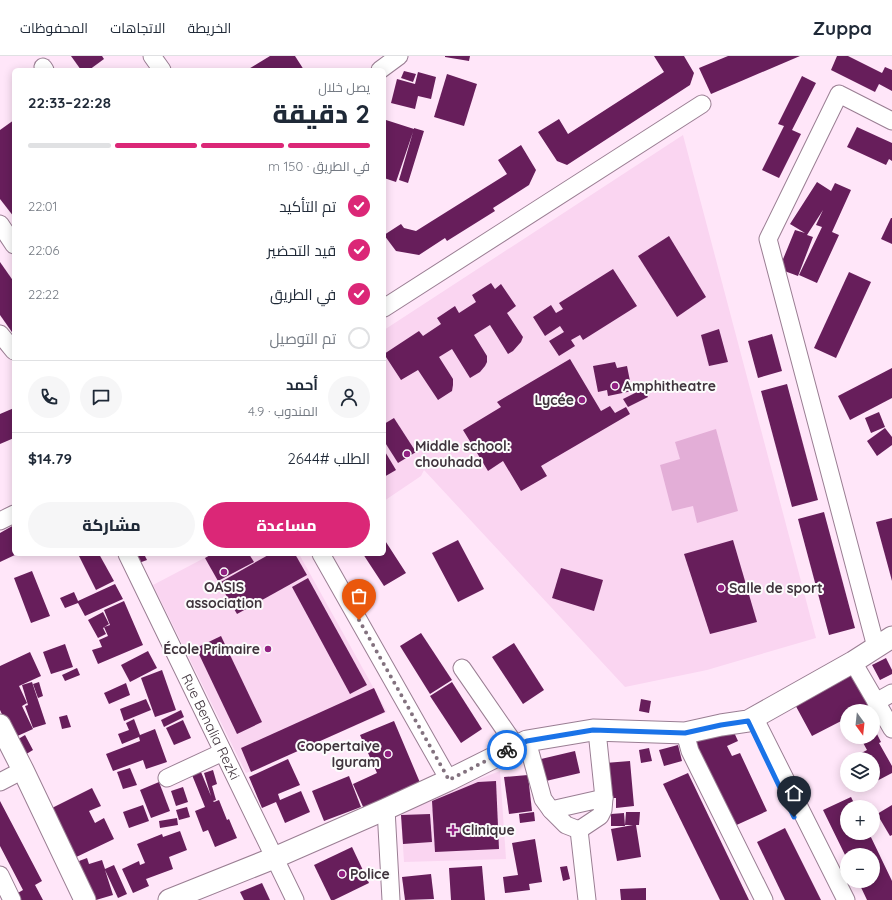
<!DOCTYPE html>
<html lang="ar">
<head>
<meta charset="utf-8">
<style>
	:root { --surface:#fff; --page:#f6f6f7; --text:#1f2937; --muted:#747a83; --line:#e0e1e3; --accent:#db2777 }
	body { margin:0; font-family:Quicksand,Cairo,sans-serif; background:var(--page); color:var(--text); direction:rtl; height:100vh; display:flex; flex-direction:column; font-size:15px; white-space:nowrap }
	* { box-sizing:border-box; margin:0 }
	p { font-size:13px; color:var(--muted) }
	.icon { flex:none; width:22px; height:22px; fill:none; stroke:currentColor; stroke-width:2; stroke-linecap:round; stroke-linejoin:round }
	.map { position:relative; flex:1; overflow:hidden; direction:ltr }
	.details { position:absolute; left:12px; top:12px; width:374px; height:488px; display:flex; flex-direction:column; background:var(--surface); border-radius:6px; box-shadow:0 2px 10px #0003; direction:rtl }
	.details>* { flex:none }
	.needle { width:26px; rotate:165deg }
	.buttons { position:absolute; left:840px; top:648px; display:grid; gap:8px }
	.buttons a { display:grid; place-items:center; width:40px; height:40px; border-radius:50%; background:var(--surface); box-shadow:0 2px 10px #0003; font-size:20px }
	.pin { position:absolute; display:grid; place-items:center; width:34px; height:34px; color:#fff; margin:-41px -17px; border-radius:50% 50% 50% 0; rotate:-45deg; box-shadow:0 0 4px #0007 }
	.pin .icon { rotate:45deg }
	.courier { position:absolute; display:grid; place-items:center; width:40px; height:40px; margin:-20px; border:3px solid #1a73e8; border-radius:50%; background:#fff; color:#222; box-shadow:0 1px 5px #0007 }
	.head em { font-style:normal; font-weight:800 }
	.head div { display:flex; flex-direction:column-reverse }
	.head { display:flex; align-items:center; justify-content:space-between; height:68px; padding:0 16px }
	h1 { font-size:26px; font-weight:800; line-height:30px }
	.bar { display:grid; grid-template-columns:repeat(4,1fr); gap:6px 4px; align-content:center; height:48px; padding:0 16px }
	.bar i { height:5px; border-radius:3px; background:var(--line) }
	.bar .selected { background:var(--accent) }
	.bar p { grid-column:span 4 }
	.line { display:flex; align-items:center; gap:10px; padding:0 16px; border-top:1px solid var(--line) }
	.line div { flex:1 }
	.round { display:grid; place-items:center; flex:none; width:42px; height:42px; border-radius:21px; background:var(--page) }
	ol { padding:0 16px; list-style:none }
	li { display:flex; align-items:center; gap:12px; height:44px }
	li p { margin-inline-start:auto }
	li .icon { padding:4px; border-radius:50%; background:var(--accent); color:#fff; stroke-width:4 }
	li:last-child { color:var(--muted) }
	li i { width:22px; height:22px; border:2px solid var(--line); border-radius:50% }
	.action { display:flex; gap:8px; margin-top:auto; padding:8px 16px }
	.action a { flex:1; height:46px; border-radius:24px; background:var(--accent); color:#fff; font-size:16px; font-weight:800; line-height:46px; text-align:center }
	.action a+a { background:var(--page); color:var(--text) }
	header { display:flex; align-items:center; gap:24px; box-sizing:border-box; height:56px; padding:0 20px; background:var(--surface); border-bottom:1px solid var(--line) }
	header strong { font-size:19px }
	nav { display:flex; gap:22px; margin-inline-start:auto; font-size:14px }
	.map>svg:first-child { display:block }
	.built { fill:#fad5f1 }
	.green { fill:#e3aed7 }
	.building { fill:#671e5b }
	.lines { fill:none; stroke-linecap:round; stroke-linejoin:round }
	.minor-casing { stroke:#9a7e93; stroke-width:19 }
	.major-casing { stroke:#9a7e93; stroke-width:23 }
	.minor { stroke:#fff; stroke-width:17 }
	.major { stroke:#fff; stroke-width:21 }
	.done { stroke:#83727f; stroke-width:4; stroke-dasharray:0 7.2 }
	.route { stroke:#1a73e8; stroke-width:5 }
	.poi-dot { fill:#912182; stroke:#fcfcfc; stroke-width:1.5 }
	.labels { text-anchor:middle; stroke-width:4; stroke-linejoin:round; paint-order:stroke }
	.poi-label { font-size:14px; font-weight:bold; fill:#40343d; stroke:#fcfcfc; text-anchor:start }
	.street-label { font-size:14px; fill:#40343d; stroke:#fcfcfc }
</style>
</head>
<body>
<header>
<strong>Zuppa</strong>
<nav><a>الخريطة</a><a>الاتجاهات</a><a>المحفوظات</a></nav>
</header>
<div class="map">
<svg width="892" height="844" viewBox="0 0 892 844">
	<rect width="100%" height="100%" fill="#ffe6f9"/>
	<g class="built">
		<path d="M683,79L816,582L707,614L625,631L424,414L421,420L384,445V274Z"/>
		<path d="M212,498H299L387,656L246,717L153,529Z"/>
		<path d="M500,715L506,803L404,806L401,760L398,754Z"/>
	</g>
	<path class="green" d="M716,373L738,455L697,467L693,450L672,455L660,409L680,403L675,386Z"/>
	<g class="building">
		<path d="M71,0H102L104,3L89,14H81Z"/>
		<path d="M270,0H295L304,14H247Z"/>
		<path d="M445,0H470L469,5L445,1Z"/>
		<path d="M654,0H684L694,17L690,29L567,109L557,105L538,76L559,63L568,78L664,16Z"/>
		<path d="M728,0H800L711,38L699,12Z"/>
		<path d="M837,0H848L882,17L885,11L892,14V35L879,28L875,36L831,14Z"/>
		<path d="M404,15L416,18L413,26L401,22Z"/>
		<path d="M418,16L436,21L431,43L418,40L415,53L391,47L397,23L415,28Z"/>
		<path d="M447,18L477,28L464,70L434,61Z"/>
		<path d="M802,20L816,27L792,74L801,78L779,122L762,114L784,70L778,68Z"/>
		<path d="M14,64V161L0,143V74Z"/>
		<path d="M386,64L414,73V72L424,75L408,127L399,124L413,76L396,126L384,122V71Z"/>
		<path d="M857,71L892,87V105L889,103L886,109L847,91Z"/>
		<path d="M521,89L536,114L529,129L493,152L495,155L447,185L445,182L419,199L396,195L384,179L401,168L404,172L416,175L507,118L498,104Z"/>
		<path d="M817,126L831,135L835,127L851,134L832,176L839,179L817,227L799,219L822,171L816,169L823,154L807,179L813,181L798,220L779,213L795,174L805,177L790,168Z"/>
		<path d="M891,162H892V188L881,183Z"/>
		<path d="M669,180L706,241L677,261L638,200Z"/>
		<path d="M0,206L14,226V279L0,259Z"/>
		<path d="M613,213L637,250L583,284L580,279L571,284L575,290L559,300L549,285L564,276L560,270L545,280L533,261L551,249L556,257L563,253L559,247Z"/>
		<path d="M849,216L871,226L836,302L814,292Z"/>
		<path d="M491,227L495,233L501,228L516,250L507,257L523,281L521,286L513,295L508,298L490,269L474,279L487,300V306L485,310L480,316L470,322L452,293L439,301L453,323V329L452,335L438,344L418,314L401,324L384,298L419,275L423,280L441,268L437,262L455,250L459,257L476,246L472,239Z"/>
		<path d="M719,273L728,306L709,310L701,279Z"/>
		<path d="M772,278L782,315L758,322L748,285Z"/>
		<path d="M570,303L601,355L610,350L615,357L626,351L630,358L541,410L547,420L521,435L503,405L488,415L463,374L501,351L497,346Z"/>
		<path d="M615,306L617,312L627,310L632,335L608,340L607,334L598,336L593,310Z"/>
		<path d="M892,312V342L850,364L838,340Z"/>
		<path d="M787,328L818,444L792,451L761,335Z"/>
		<path d="M643,333L648,341L628,351L623,343Z"/>
		<path d="M14,352V382L0,388V358Z"/>
		<path d="M879,356L885,371L871,377L865,362Z"/>
		<path d="M394,362L416,396L398,407L384,385V368Z"/>
		<path d="M885,372L892,381V389L877,400L867,385Z"/>
		<path d="M384,394L396,414L384,421Z"/>
		<path d="M824,456L855,572L829,579L798,463Z"/>
		<path d="M892,462V525L876,466Z"/>
		<path d="M14,469V498H17L0,506V477Z"/>
		<path d="M384,483L406,517L384,530L363,498H384Z"/>
		<path d="M458,484L484,533L458,546L432,497Z"/>
		<path d="M733,484L757,566L710,578L684,498Z"/>
		<path d="M78,498H99L114,525L96,534Z"/>
		<path d="M133,498H144L147,504L136,508Z"/>
		<path d="M212,498H249L254,506L218,525L205,502Z"/>
		<path d="M270,498H295L307,519L237,558L219,527Z"/>
		<path d="M561,512L603,524L594,555L552,542Z"/>
		<path d="M32,515L50,560L31,567L14,522Z"/>
		<path d="M308,522L367,629L350,638L292,531Z"/>
		<path d="M115,528L123,543L85,560L78,547L65,552L60,542L74,536L78,545Z"/>
		<path d="M124,545L143,589L98,608L92,594L102,591L99,584L108,580L104,571L110,569L104,554Z"/>
		<path d="M103,556L109,568L103,572L106,578L98,582L88,564Z"/>
		<path d="M421,577L452,624L430,638L400,590Z"/>
		<path d="M221,580L262,666L237,678L196,592Z"/>
		<path d="M514,587L544,634L523,648L492,601Z"/>
		<path d="M65,588L73,611L51,618L43,596Z"/>
		<path d="M148,595L157,612L130,626L121,609Z"/>
		<path d="M30,596L41,620L19,630L27,647L22,650L33,673L13,682L0,654V610Z"/>
		<path d="M886,602L892,614V618L880,624L872,609Z"/>
		<path d="M853,611L872,649L860,655H847V662L812,680L792,643Z"/>
		<path d="M77,612L80,619L65,625L62,619Z"/>
		<path d="M162,614L176,654L155,661L141,622Z"/>
		<path d="M32,626L46,668L33,672L25,650L28,649L22,629Z"/>
		<path d="M39,626L43,640L38,642L33,628Z"/>
		<path d="M452,626L482,673L461,687L430,640Z"/>
		<path d="M126,627L130,639L109,648L104,637Z"/>
		<path d="M374,632L385,656L251,716L241,692Z"/>
		<path d="M146,643L151,654L124,665L120,653Z"/>
		<path d="M641,643L651,645L649,657L639,655Z"/>
		<path d="M181,654L184,661L164,671L161,664Z"/>
		<path d="M67,659L71,671L62,673L59,661Z"/>
		<path d="M134,663L140,679L155,673L167,706L146,713L143,704L113,715L106,698L140,685L139,681L122,688L118,678L129,674L126,667Z"/>
		<path d="M183,664L191,682L174,689L166,672Z"/>
		<path d="M394,665L421,729L364,753L353,728L377,717L360,679Z"/>
		<path d="M732,672L738,685L727,690L732,700L740,697L767,755L730,772L689,683Z"/>
		<path d="M876,676L881,686L879,687L892,710V717L873,727V703H850L867,694L861,683L865,681H873V677Z"/>
		<path d="M25,679L33,694L23,700L15,685Z"/>
		<path d="M678,689L682,705L664,710L659,694Z"/>
		<path d="M649,692L652,705L641,707L639,694Z"/>
		<path d="M575,695L580,717L546,725L541,703Z"/>
		<path d="M288,703L300,729L278,738L280,744L301,735L310,756L285,767L276,746L262,752L249,721Z"/>
		<path d="M630,705L634,750L616,752V742H608L605,707Z"/>
		<path d="M130,712L137,729L123,733L117,716Z"/>
		<path d="M213,714L217,728L212,730L216,744L213,745L214,746L219,744L227,764L229,763L237,782L215,791L208,774L203,776L195,755L205,751L192,719L201,716L211,740L204,717Z"/>
		<path d="M688,717L749,844H720L663,728Z"/>
		<path d="M528,719L532,755L509,758L504,721Z"/>
		<path d="M349,720L361,751L324,765L312,735Z"/>
		<path d="M496,725L499,793L435,796L432,745L478,726Z"/>
		<path d="M159,726L170,755L151,762L140,734Z"/>
		<path d="M183,731L188,746L176,750L171,735Z"/>
		<path d="M92,732L101,750L89,755L95,767L104,762L114,783L70,804L46,755Z"/>
		<path d="M851,741L856,751H847V777H869L892,825V844H867L858,825H873V799H847V803L823,754Z"/>
		<path d="M0,745L42,825L35,829L43,844H19L16,838L23,834L0,790Z"/>
		<path d="M143,749L149,765L129,772L123,756Z"/>
		<path d="M892,749V779L890,780L877,758Z"/>
		<path d="M187,751L190,761L179,764L176,754Z"/>
		<path d="M534,756L535,765L520,767L519,758Z"/>
		<path d="M626,756H640L639,769H636L641,801L617,805L611,773L633,769H625Z"/>
		<path d="M624,757L625,770H611V758Z"/>
		<path d="M430,758L432,786L403,788L401,759Z"/>
		<path d="M177,762L178,769L160,772L159,765Z"/>
		<path d="M785,772L821,844H785L757,786Z"/>
		<path d="M180,775L187,794L169,801L173,813L146,823L149,830L133,837L122,813L139,805L140,809L145,807L137,788L162,778L163,781Z"/>
		<path d="M535,783L542,826L529,828L530,834L505,837L503,821L518,819L512,787Z"/>
		<path d="M352,791L369,827L334,844H331L314,809Z"/>
		<path d="M87,802L89,808L102,804L105,813L114,809L127,838L118,842L105,814L113,839L96,844H91L79,805Z"/>
		<path d="M482,810L485,844H451L449,812Z"/>
		<path d="M567,810L570,823L563,825L560,811Z"/>
		<path d="M431,818L434,843L405,844L402,821Z"/>
		<path d="M262,827L270,844H244L240,836Z"/>
		<path d="M646,832V844H621L620,833Z"/>
	</g>
	<g class="lines">
		<g class="minor-casing">
			<g id="minor">
				<path d="M152,0L162,14"/>
				<path d="M43,11L45,14"/>
				<path d="M380,14L399,0"/>
				<path d="M0,168L14,189"/>
				<path d="M384,252L702,48"/>
				<path d="M0,278L14,295"/>
				<path d="M0,465L14,458"/>
				<path id="s1" d="M127,498L295,844"/>
				<path d="M321,498L449,724"/>
				<path d="M876,591L768,183L839,38L892,65"/>
				<path d="M853,606L892,673"/>
				<path d="M462,612L516,690"/>
				<path d="M876,646L892,637"/>
				<path d="M754,661L846,844"/>
				<path d="M597,675L604,742"/>
				<path d="M685,677L690,695L764,844"/>
				<path d="M527,685L543,743L551,754L566,769L579,774L587,844"/>
				<path d="M167,722L223,696"/>
				<path d="M0,726L23,714"/>
				<path d="M386,753L391,844"/>
				<path d="M551,754L604,742L603,754L600,760L579,774"/>
				<path d="M0,819L12,844"/>
			</g>
		</g>
		<g class="major-casing">
			<g id="major">
				<path d="M0,669L23,714L85,844"/>
				<path d="M169,844L274,802L386,753L449,724L527,685L593,674L685,677L721,669L748,665L853,606L892,581"/>
			</g>
		</g>
		<use href="#minor" class="minor"/>
		<use href="#major" class="major"/>
	</g>
	<g class="lines">
		<path class="done" d="M359,564L449,724L507,694"/>
		<path class="route" d="M507,694L527,685L593,674L685,677L721,669L748,665L794,761"/>
	</g>
	<g class="poi-dot">
		<circle cx="615" cy="330" r="4"/>
		<circle cx="582" cy="344" r="4"/>
		<circle cx="407" cy="398" r="4"/>
		<circle cx="224" cy="516" r="4"/>
		<circle cx="721" cy="532" r="4"/>
		<circle cx="268" cy="593" r="4"/>
		<circle cx="388" cy="698" r="4"/>
		<path d="M451 768h4v4h4v4h-4v4h-4v-4h-4v-4h4z"/>
		<circle cx="342" cy="818" r="4"/>
	</g>
	<g class="labels">
		<g class="poi-label">
			<text x="623" y="335">Amphitheatre</text>
			<text x="574" y="349" text-anchor="end">Lycée</text>
			<text x="415" y="395">Middle school:<tspan x="415" dy="16">chouhada</tspan></text>
			<text x="224" y="536" text-anchor="middle">OASIS<tspan x="224" dy="16">association</tspan></text>
			<text x="729" y="537">Salle de sport</text>
			<text x="260" y="598" text-anchor="end">École Primaire</text>
			<text x="380" y="695" text-anchor="end">Coopertaive<tspan x="380" dy="16">Iguram</tspan></text>
			<text x="462" y="779">Clinique</text>
			<text x="350" y="823">Police</text>
		</g>
		<g class="street-label">
			<text dy="5" stroke="none"><textPath href="#s1" startOffset="192">Rue Benalia Rezki</textPath></text>
		</g>
	</g>
</svg>
<div class="buttons">
<a><svg class="needle" viewBox="-14 -14 28 28"><path d="M0-13l5 13h-10z" fill="#e53935"/><path d="M0 13l5-13h-10z" fill="#747a83"/></svg></a>
<a><svg class="icon" aria-label="layers" viewBox="0 0 24 24"><path d="M12 4l9 5-9 5-9-5zM3 14l9 5 9-5"/></svg></a>
<a>+</a>
<a>−</a>
</div>
<div class="pin" style="left:359px;top:564px;background:#ea580c"><svg class="icon" aria-label="bag" viewBox="0 0 24 24"><path d="M5 8h14l-1 12H6zM9 8a3 3 0 0 1 6 0"/></svg></div>
<div class="pin" style="left:794px;top:761px;background:#1f2937"><svg class="icon" aria-label="home" viewBox="0 0 24 24"><path d="M3 11l9-7 9 7M6 9v11h12V9"/></svg></div>
<div class="courier" style="left:507px;top:694px"><svg class="icon" aria-label="bike" viewBox="0 0 24 24"><circle cx="6" cy="16" r="4"/><circle cx="18" cy="16" r="4"/><path d="M6 16l4-8h5l3 8M10 8l3 8H6M13 5h3"/></svg></div>
<section class="details">
<div class="head"><div><h1>2 دقيقة</h1><p>يصل خلال</p></div><em>22:28–22:33</em></div>
<div class="bar"><i class="selected"></i><i class="selected"></i><i class="selected"></i><i></i><p>في الطريق · 150 m</p></div>
<ol>
<li><svg class="icon" aria-label="check" viewBox="0 0 24 24"><path d="M5 12l5 5 9-10"/></svg>تم التأكيد<p>22:01</p></li>
<li><svg class="icon" aria-label="check" viewBox="0 0 24 24"><path d="M5 12l5 5 9-10"/></svg>قيد التحضير<p>22:06</p></li>
<li><svg class="icon" aria-label="check" viewBox="0 0 24 24"><path d="M5 12l5 5 9-10"/></svg>في الطريق<p>22:22</p></li>
<li><i></i>تم التوصيل</li>
</ol>
<div class="line" style="height:72px"><a class="round"><svg class="icon" aria-label="person" viewBox="0 0 24 24"><circle cx="12" cy="8" r="4"/><path d="M4 21q1-7 8-7t8 7"/></svg></a><div><b>أحمد</b><p>المندوب · 4.9</p></div><a class="round"><svg class="icon" aria-label="chat" viewBox="0 0 24 24"><path d="M4 5h16v11H9l-5 4z"/></svg></a><a class="round"><svg class="icon" aria-label="phone" viewBox="0 0 24 24"><path d="M5 4h4l2 5-3 2q2 4 5 5l2-3 5 2v4C11 20 4 13 5 4z"/></svg></a></div>
<div class="line" style="height:52px"><div>الطلب #2644</div><b>$14.79</b></div>
<div class="action"><a>مساعدة</a><a>مشاركة</a></div>
</section>
</div>
</body>
</html>
